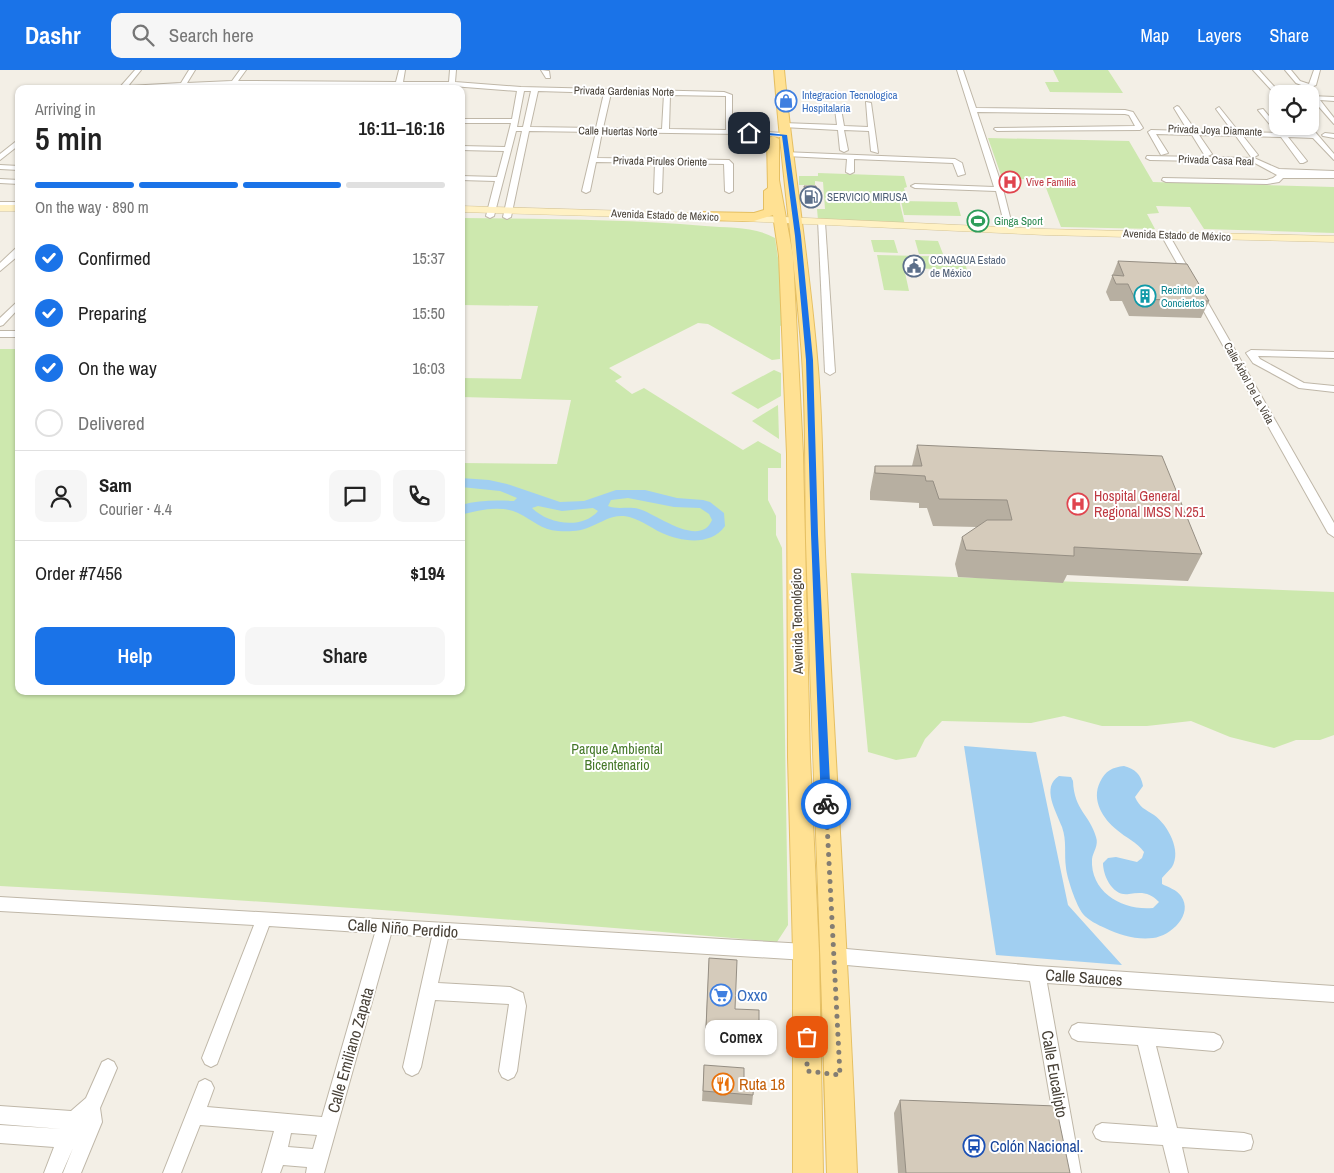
<!DOCTYPE html>
<html lang="en">
<head>
<meta charset="utf-8">
<style>
	:root { --surface:#fff; --page:#f6f6f6; --text:#222; --muted:#767676; --line:#e0e0e0; --accent:#1a73e8 }
	body { margin:0; font-family:"Archivo Narrow",sans-serif; background:var(--page); color:var(--text); height:100vh; display:flex; flex-direction:column; font-size:19px; white-space:nowrap }
	* { box-sizing:border-box; margin:0 }
	p { font-size:16px; color:var(--muted) }
	.icon { flex:none; width:28px; height:28px; fill:none; stroke:currentColor; stroke-width:2; stroke-linecap:round; stroke-linejoin:round }
	.map { position:relative; flex:1; overflow:hidden }
	.panel { position:absolute; left:15px; top:15px; width:450px; height:610px; display:flex; flex-direction:column; background:var(--surface); border-radius:10px; box-shadow:0 1px 4px #0004 }
	.panel>* { flex:none }
	.controls { position:absolute; left:1269px; top:15px; display:grid; gap:10px }
	.controls a { display:grid; place-items:center; width:50px; height:50px; border-radius:10px; background:var(--surface); box-shadow:0 1px 4px #0004; font-size:25px }
	.pin { position:absolute; display:grid; place-items:center; width:42px; height:42px; color:#fff; margin:-21px; border-radius:10px; box-shadow:0 2px 8px #0006 }
	.courier { position:absolute; display:grid; place-items:center; width:50px; height:50px; margin:-25px; border:4px solid #1a73e8; border-radius:50%; background:#fff; color:#222; box-shadow:0 1px 6px #0007 }
	.bubble { position:absolute; height:35px; border-radius:10px; background:var(--surface); box-shadow:0 1px 4px #0004; font-size:16px; font-weight:600; line-height:35px; text-align:center }
	.headline em { font-style:normal; font-weight:600 }
	.headline div { display:flex; flex-direction:column-reverse }
	.headline { display:flex; align-items:center; justify-content:space-between; height:85px; padding:0 20px }
	h1 { font-size:32px; font-weight:600; line-height:38px }
	.bar { display:grid; grid-template-columns:repeat(4,1fr); gap:8px 5px; align-content:center; height:60px; padding:0 20px }
	.bar i { height:6px; border-radius:4px; background:var(--line) }
	.bar .active { background:var(--accent) }
	.bar p { grid-column:span 4 }
	.line { display:flex; align-items:center; gap:12px; padding:0 20px; border-top:1px solid var(--line) }
	.line div { flex:1 }
	.round { display:grid; place-items:center; flex:none; width:52px; height:52px; border-radius:10px; background:var(--page) }
	ol { padding:0 20px; list-style:none }
	li { display:flex; align-items:center; gap:15px; height:55px }
	li p { margin-inline-start:auto }
	li .icon { padding:5px; border-radius:50%; background:var(--accent); color:#fff; stroke-width:4 }
	li:last-child { color:var(--muted) }
	li i { width:28px; height:28px; border:2px solid var(--line); border-radius:50% }
	.action { display:flex; gap:10px; margin-top:auto; padding:10px 20px }
	.action a { flex:1; height:58px; border-radius:10px; background:var(--accent); color:#fff; font-size:20px; font-weight:600; line-height:58px; text-align:center }
	.action a+a { background:var(--page); color:var(--text) }
	header { display:flex; align-items:center; gap:30px; box-sizing:border-box; height:70px; padding:0 25px; background:var(--accent); color:#fff }
	header strong { font-size:24px }
	nav { display:flex; gap:28px; margin-inline-start:auto; font-size:18px }
	.search { width:350px; height:45px; background:var(--page); display:flex; align-items:center; gap:12px; box-sizing:border-box; padding:0 18px; border-radius:10px; color:var(--muted); font-size:19px }
	.map>svg:first-child { display:block }
	.green { fill:#cde8ae }
	.water { fill:#a1cff1; fill-rule:evenodd }
	.lines { fill:none; stroke-linecap:round; stroke-linejoin:round }
	.minor-casing { stroke:#bfb7a8; stroke-width:2 }
	.secondary-casing { stroke:#d4c395; stroke-width:1 }
	.primary-casing { stroke:#e5bf62; stroke-width:2 }
	.minor { fill:#fff; fill-rule:evenodd }
	.secondary { fill:#fff1c4; fill-rule:evenodd }
	.primary { fill:#ffe193; fill-rule:evenodd }
	.wall { fill:#b7afa1 }
	.building { fill:#d5cbbb; stroke:#958e83 }
	.route { fill:#1a73e8 }
	.done { stroke:#837d73; stroke-width:5; stroke-dasharray:0 9 }
	.labels { text-anchor:middle; stroke-width:4; stroke-linejoin:round; paint-order:stroke }
	.far-street-label { font-size:11px; fill:#463f35; stroke:#fff }
	.far-shop-label { font-size:11px; fill:#366cbe; stroke:#fff; text-anchor:start }
	.far-health-label { font-size:11px; fill:#be3a42; stroke:#fff; text-anchor:start }
	.far-service-label { font-size:11px; fill:#4e5e75; stroke:#fff; text-anchor:start }
	.far-leisure-label { font-size:11px; fill:#27864d; stroke:#fff; text-anchor:start }
	.far-culture-label { font-size:11px; fill:#0d838f; stroke:#fff; text-anchor:start }
	.health-label { font-size:14px; fill:#be3a42; stroke:#fff; text-anchor:start }
	.street-label { font-size:14px; fill:#463f35; stroke:#fff }
	.park-label { font-size:14px; fill:#457828; stroke:#fff }
	.near-street-label { font-size:16px; fill:#463f35; stroke:#fff }
	.near-shop-label { font-size:16px; fill:#366cbe; stroke:#fff; text-anchor:start }
	.near-food-label { font-size:16px; fill:#c56008; stroke:#fff; text-anchor:start }
	.near-transit-label { font-size:16px; fill:#164399; stroke:#fff; text-anchor:start }
</style>
</head>
<body>
<header>
<strong>Dashr</strong>
<div class="search"><svg class="icon" aria-label="search" viewBox="0 0 24 24"><circle cx="10" cy="10" r="6"/><path d="M15 15l6 6"/></svg>Search here</div>
<nav><a>Map</a><a>Layers</a><a>Share</a></nav>
</header>
<div class="map">
<svg width="1334" height="1103" viewBox="0 0 1334 1103">
	<rect width="100%" height="100%" fill="#f3efe6"/>
	<g class="green">
		<path d="M1053,0H1108L1123,23L1050,22L1045,12H1059Z"/>
		<path d="M988,68L1129,71L1153,112L1334,117V163L1204,159L1190,137L1156,136L1159,143L1147,144L1155,159L1061,157L1043,110L1002,108Z"/>
		<path d="M818,103L904,106L907,117L904,118L907,129L899,130L905,155L818,150L817,139H825L823,112L815,111V115H799V106H818Z"/>
		<path d="M901,131L957,132L961,146L904,145Z"/>
		<path d="M461,148C542,149 624,149 705,156C728,158 754,156 775,168L781,208L783,255L780,256V289L772,290L708,254L698,253L609,298L622,307L615,311L632,324L644,318L743,380L758,371L781,384V398H768V430L776,446V465L782,478L788,855L777,872C518,849 260,830 0,816V279H19V621H461V393L557,394L571,330L461,327V308L521,309L538,236L461,235Z"/>
		<path d="M871,170H894L898,183L874,182Z"/>
		<path d="M915,170L938,171L943,184H919Z"/>
		<path d="M877,185L963,187L967,200L904,198L909,221L884,220Z"/>
		<path d="M774,300L781,303V326L758,339L731,323Z"/>
		<path d="M778,335L779,369L752,351Z"/>
		<path d="M851,503L1334,522V665L1320,670H1296L1274,678L1230,667L1191,651L1147,656H1102L1064,646L1031,653L942,651L925,669L916,687L896,690L868,682Z"/>
	</g>
	<g class="water">
		<path d="M461,408L489,410L507,414L560,432L584,431L616,420H645L677,428L703,430L710,432L724,443L725,456C711,476 682,472 662,463C649,457 639,448 624,446C611,445 604,451 592,456C582,461 570,462 558,461C541,460 533,450 518,443C501,435 478,440 461,445V435C479,430 496,430 514,431L517,428L500,421L461,417ZM628,428L674,437L700,438L709,444L712,450C700,479 655,443 639,439C629,436 617,440 608,436L611,430ZM538,436L562,441L593,438L598,441C582,460 548,454 532,438Z"/>
		<path d="M964,676L1036,682L1068,835L1122,895L996,885Z"/>
		<path d="M1124,696C1135,699 1141,704 1143,716L1135,727C1140,738 1145,739 1154,745C1168,755 1182,781 1172,797C1169,801 1165,804 1162,808V814C1168,817 1177,820 1181,826C1194,844 1171,866 1153,868C1136,870 1120,865 1105,858C1098,855 1088,850 1083,844C1076,835 1067,808 1066,798C1064,783 1067,771 1062,757C1056,741 1041,717 1059,706L1071,707L1073,711C1074,740 1090,745 1096,767C1099,775 1093,782 1092,789C1090,823 1124,841 1153,838L1159,832C1150,822 1141,822 1129,824C1113,827 1103,806 1103,793L1108,788L1116,787L1137,792L1142,788L1144,782C1137,772 1126,768 1117,760C1103,749 1091,730 1100,712C1105,701 1113,697 1124,696Z"/>
	</g>
	<g class="lines">
		<g class="minor-casing">
			<g id="minor">
				<path d="M135,0H141L128,16L181,13L189,0H195L187,13L232,11L240,0H246L238,11L396,12L399,0H405L403,12H449L450,0H456L455,12L521,17L724,22L732,25V60L784,63L787,65L784,67L740,64L602,62L597,88L729,90L733,94V121L729,123L725,121L724,94L663,93L662,122L658,124L654,122L655,93L596,92L590,121L586,123L582,121L596,62L529,61L511,147L507,149L503,147L522,61H516L494,146L490,148L486,146L495,111L461,110V106L497,107L504,81L461,80V76L505,77L511,53H461V49H512L517,21L452,16H402L401,19H395L396,16L236,15L232,19L229,18V15L88,19L121,16ZM524,21H531L523,57H517ZM538,21L604,23L596,58L530,57ZM611,23L664,24L662,59L603,58ZM670,25L726,26V60L669,59Z"/>
				<path d="M541,0L549,1L550,8H546Z"/>
				<path d="M957,0H963L976,38L1125,40L1133,42L1143,58L1140,60L997,61L994,59L995,58L1135,56L1129,45L1125,44L977,42L1003,119L1013,159L1006,161L996,121L915,118L911,116L915,114L994,117Z"/>
				<path d="M1253,0H1259L1281,24L1276,25Z"/>
				<path d="M1285,0H1291L1300,11L1309,14L1314,0H1320L1316,15L1309,18L1296,13Z"/>
				<path d="M1310,26L1334,27V31L1320,30L1334,48V54L1313,30H1310Z"/>
				<path d="M866,32L871,33L878,83L871,81L869,61L844,60L848,80L844,82L840,80L838,60L783,57L780,55L783,53L837,55L835,39L838,37L841,39L844,56L868,57Z"/>
				<path d="M1177,36L1179,37L1196,61L1233,62L1216,39L1219,37L1239,62L1277,63L1258,40L1263,39L1283,63L1309,64L1303,56H1310L1334,84V90L1313,68L1288,67L1307,91L1303,93H1300L1281,67L1243,66L1258,85L1254,87H1251L1236,66L1199,65L1212,84L1208,86H1205L1192,65L1156,64L1168,83L1161,85L1148,62L1151,60L1188,61L1174,38Z"/>
				<path d="M1325,63L1334,64V68L1323,66L1322,65Z"/>
				<path d="M19,69V75L0,90V84Z"/>
				<path d="M783,82L955,89L962,93L965,104L958,106L953,93L854,89V102L850,104L846,102L847,89L786,86L782,84Z"/>
				<path d="M1147,86L1254,88L1279,99L1334,101V108H1283L1279,112L1267,114L1166,112L1162,110L1163,108L1267,110L1273,108L1277,105L1253,92L1150,90L1146,88Z"/>
				<path d="M0,95L19,96V100L0,99Z"/>
				<path d="M0,109L19,110V114L0,113Z"/>
				<rect x="0" y="132" width="19" height="4"/>
				<path d="M818,150L825,152L835,302L830,305L825,302Z"/>
				<path d="M1161,161L1168,163L1334,453V467L1328,463L1160,163Z"/>
				<path d="M16,178H19V185L0,201V193Z"/>
				<path d="M19,230V238L3,255L0,256V248Z"/>
				<rect x="0" y="261" width="19" height="6"/>
				<path d="M1251,280L1334,282V288L1258,286L1260,289L1304,313L1334,316V322L1299,318L1253,293L1246,283Z"/>
				<path d="M0,827L806,874L812,877L814,882L812,887L806,890L448,868L438,913L510,917L523,923L526,936L517,1001L514,1007L508,1010L502,1007L499,1001L509,934L435,930L421,997L418,1003L412,1006L406,1003L403,997L432,867L391,864L324,1103H306L307,1097L283,1095L280,1103H262L274,1061L200,1055L181,1103H163L199,1012L205,1009L211,1012L214,1018L207,1037L322,1047L375,863L269,856L217,994L211,997L205,994L202,988L254,855L0,841ZM291,1063L317,1065L313,1079L288,1077Z"/>
				<path d="M835,878L1037,896L1334,916V932L1047,913L1081,1103H1063L1030,911L835,894L829,892L827,886L829,880Z"/>
				<path d="M1078,953L1214,963L1220,966L1223,972L1220,978L1214,981L1156,976L1177,1058L1244,1063L1251,1065L1253,1072L1251,1079L1244,1081L1182,1077L1188,1103H1170L1163,1075L1102,1071L1096,1068L1093,1062L1096,1056L1102,1053L1158,1057L1138,975L1078,971L1072,968L1069,962L1072,956Z"/>
				<path d="M108,989L114,992L117,998L100,1038L102,1052L81,1103H63L73,1078L62,1103H44L54,1077L0,1073V1055L62,1059L0,1054V1036L71,1041L86,1028L102,992Z"/>
			</g>
		</g>
		<g class="secondary-casing">
			<g id="secondary">
				<rect x="0" y="135" width="19" height="6"/>
				<path d="M461,136L699,143L1045,159L1334,166V172L1045,165L699,149L461,142Z"/>
			</g>
		</g>
		<g class="primary-casing">
			<g id="primary">
				<path d="M774,0H784C793,96 809,191 817,287C824,359 822,432 826,504C836,703 849,903 857,1103H827C822,903 813,704 807,504C804,432 807,359 802,287C795,191 781,96 774,0Z"/>
				<path d="M773,66L779,69V110L793,186L803,384L810,687L819,882L823,1103H793V882L788,687L787,384L779,186L773,145L754,151L699,150L693,146L699,142L754,143L764,140V121L768,118L767,69Z"/>
			</g>
		</g>
		<use href="#minor" class="minor"/>
		<use href="#secondary" class="secondary"/>
		<use href="#primary" class="primary"/>
	</g>
	<g class="wall">
		<path d="M804,116L818,132V136H806L804,120Z"/>
		<path d="M1118,191L1209,231L1201,248L1129,246L1122,231H1110L1106,222Z"/>
		<path d="M917,375L1202,484L1188,511L1067,505L1063,513L958,507L955,494L962,467L977,457L933,456L927,438H919V433L870,430V422L875,396H912Z"/>
		<path d="M709,888L735,939L759,961L757,972L705,969Z"/>
		<path d="M704,995L744,1010L753,1025L752,1035L702,1031Z"/>
		<path d="M900,1030L1070,1103H898L894,1043Z"/>
	</g>
	<g class="building">
		<path d="M804,116H816L818,132H806Z"/>
		<path d="M1118,191L1187,194L1209,231L1135,229L1128,214H1116L1112,205L1124,206Z"/>
		<path d="M917,375L1162,386L1202,484L1074,477V486L966,480L962,467L987,450H1012L1007,430L939,429L933,411H926L925,406L875,403V396H922Z"/>
		<path d="M709,888L737,890L735,939L759,940V961L706,958Z"/>
		<path d="M704,995L744,998V1010L754,1011L753,1025L703,1021Z"/>
		<path d="M900,1030L1056,1036L1070,1103H906Z"/>
	</g>
	<path class="route" d="M749,61L787,65L801,166L813,290L818,464L831,734L826,738L821,734L811,464L806,290L795,166L782,66L747,64Z"/>
	<g class="lines">
		<path class="done" d="M807,967V1001L840,1005L826,734"/>
	</g>
	<defs>
		<g id="shop-ring" transform="scale(1.125)"><circle r="9.5" fill="#fff" stroke="#3f7fe0" stroke-width="1.5"/><path d="M-5-2.5h2.3a2.7 3.5 0 0 1 5.4 0H5L5.5 6h-11ZM-1.5-2.5h3a1.5 2.3 0 0 0-3 0Z" fill="#3f7fe0"/></g>
		<g id="hospital-ring" transform="scale(1.125)"><circle r="9.5" fill="#fff" stroke="#e0444e" stroke-width="1.5"/><path d="M-5-5h3v3.5h4V-5h3V5h-3V1.5h-4V5h-3Z" fill="#e0444e"/></g>
		<g id="fuel-ring" transform="scale(1.125)"><circle r="9.5" fill="#fff" stroke="#5c6f8a" stroke-width="1.5"/><path d="M-5.5-6h7V0h2V4h1.3V-2.5L3-4.5l.8-.8L6-3V5H2.5V1h-1V6h-7ZM-4.2-4.7v3.2H.2V-4.7Z" fill="#5c6f8a"/></g>
		<g id="stadium-ring" transform="scale(1.125)"><circle r="9.5" fill="#fff" stroke="#2e9e5b" stroke-width="1.5"/><path d="M0-5a6.5 5 0 1 0 0 10a6.5 5 0 1 0 0-10ZM-3.5-1.8h7v3.6h-7Z" fill="#2e9e5b"/></g>
		<g id="civic-ring" transform="scale(1.125)"><circle r="9.5" fill="#fff" stroke="#5c6f8a" stroke-width="1.5"/><path d="M-.6-6.5H3V-4.5H.6V-3L4-1V1h2V6H-6V1h2V-1L-.6-3ZM-1.2 2.5V6h2.4V2.5Z" fill="#5c6f8a"/></g>
		<g id="building-ring" transform="scale(1.125)"><circle r="9.5" fill="#fff" stroke="#0f9aa8" stroke-width="1.5"/><path d="M-4-6H4V6H1V3H-1V6H-4ZM-2.5-4.3h1.7v1.8h-1.7ZM.8-4.3h1.7v1.8H.8ZM-2.5-1h1.7V.8h-1.7ZM.8-1h1.7V.8H.8Z" fill="#0f9aa8"/></g>
		<g id="supermarket-ring" transform="scale(1.125)"><circle r="9.5" fill="#fff" stroke="#3f7fe0" stroke-width="1.5"/><path d="M-6-5.5h2.5l.6 2H6L4.5 2H-2.5L-4.4-4H-6ZM-1.5 3.2a1.3 1.3 0 1 0 .1 0ZM3 3.2a1.3 1.3 0 1 0 .1 0Z" fill="#3f7fe0"/></g>
		<g id="restaurant-ring" transform="scale(1.125)"><circle r="9.5" fill="#fff" stroke="#e8710a" stroke-width="1.5"/><path d="M-5-6h1v4h1v-4h1v4h1v-4h1v5L-1.5 .5V6h-2V.5L-5-1ZM5-6V6H3V1.5H1.5Q1.5-4 5-6Z" fill="#e8710a"/></g>
		<g id="bus-ring" transform="scale(1.125)"><circle r="9.5" fill="#fff" stroke="#1a4fb4" stroke-width="1.5"/><path d="M-5-6H5V4H4V6H2V4H-2V6H-4V4H-5ZM-3.5-4V0h7V-4ZM-3.5 1.2v1.5H-2V1.2ZM2 1.2v1.5H3.5V1.2Z" fill="#1a4fb4"/></g>
	</defs>
	<g fill-rule="evenodd">
		<use href="#shop-ring" x="786" y="31"/>
		<use href="#hospital-ring" x="1010" y="112"/>
		<use href="#fuel-ring" x="811" y="127"/>
		<use href="#stadium-ring" x="978" y="151"/>
		<use href="#civic-ring" x="914" y="196"/>
		<use href="#building-ring" x="1145" y="226"/>
		<use href="#hospital-ring" x="1078" y="434"/>
		<use href="#supermarket-ring" x="721" y="925"/>
		<use href="#restaurant-ring" x="723" y="1014"/>
		<use href="#bus-ring" x="974" y="1076"/>
	</g>
	<g class="labels">
		<g class="far-street-label">
			<text transform="translate(624 21) rotate(1)" y="4">Privada Gardenias Norte</text>
			<text transform="translate(1215 60) rotate(2)" y="4">Privada Joya Diamante</text>
			<text transform="translate(618 61) rotate(1)" y="4">Calle Huertas Norte</text>
			<text transform="translate(1216 90) rotate(2)" y="4">Privada Casa Real</text>
			<text transform="translate(660 91) rotate(1)" y="4">Privada Pirules Oriente</text>
			<text transform="translate(665 145) rotate(2)" y="4">Avenida Estado de México</text>
			<text transform="translate(1177 165) rotate(2)" y="4">Avenida Estado de México</text>
			<text transform="translate(1249 313) rotate(61)" y="4">Calle Árbol De La Vida</text>
		</g>
		<g class="far-shop-label">
			<text x="802" y="29">Integracion Tecnologica<tspan x="802" dy="13">Hospitalaria</tspan></text>
		</g>
		<g class="far-health-label">
			<text x="1026" y="116">Vive Familia</text>
		</g>
		<g class="far-service-label">
			<text x="827" y="131">SERVICIO MIRUSA</text>
			<text x="930" y="194">CONAGUA Estado<tspan x="930" dy="13">de México</tspan></text>
		</g>
		<g class="far-leisure-label">
			<text x="994" y="155">Ginga Sport</text>
		</g>
		<g class="far-culture-label">
			<text x="1161" y="224">Recinto de<tspan x="1161" dy="13">Conciertos</tspan></text>
		</g>
		<g class="health-label">
			<text x="1094" y="431">Hospital General<tspan x="1094" dy="16">Regional IMSS N.251</tspan></text>
		</g>
		<g class="street-label">
			<text transform="translate(797 551) rotate(-91)" y="5">Avenida Tecnológico</text>
		</g>
		<g class="park-label">
			<text x="617" y="684">Parque Ambiental<tspan x="617" dy="16">Bicentenario</tspan></text>
		</g>
		<g class="near-street-label">
			<text transform="translate(403 858) rotate(4)" y="6">Calle Niño Perdido</text>
			<text transform="translate(1084 907) rotate(4)" y="6">Calle Sauces</text>
			<text transform="translate(350 980) rotate(-74)" y="6">Calle Emiliano Zapata</text>
			<text transform="translate(1055 1004) rotate(80)" y="6">Calle Eucalipto</text>
		</g>
		<g class="near-shop-label">
			<text x="737" y="931">Oxxo</text>
		</g>
		<g class="near-food-label">
			<text x="739" y="1020">Ruta 18</text>
		</g>
		<g class="near-transit-label">
			<text x="990" y="1082">Colón Nacional.</text>
		</g>
	</g>
</svg>
<div class="controls">
<a><svg class="icon" aria-label="locate" viewBox="0 0 24 24"><circle cx="12" cy="12" r="6"/><path d="M12 2v4M12 18v4M2 12h4M18 12h4"/></svg></a>
</div>
<div class="pin" style="left:807px;top:967px;background:#ea580c"><svg class="icon" aria-label="bag" viewBox="0 0 24 24"><path d="M5 8h14l-1 12H6zM9 8a3 3 0 0 1 6 0"/></svg></div>
<div class="pin" style="left:749px;top:63px;background:#1f2937"><svg class="icon" aria-label="home" viewBox="0 0 24 24"><path d="M3 11l9-7 9 7M6 9v11h12V9"/></svg></div>
<div class="courier" style="left:826px;top:734px"><svg class="icon" aria-label="bike" viewBox="0 0 24 24"><circle cx="6" cy="16" r="4"/><circle cx="18" cy="16" r="4"/><path d="M6 16l4-8h5l3 8M10 8l3 8H6M13 5h3"/></svg></div>
<div class="bubble" style="left:705px;top:950px;width:72px">Comex</div>
<section class="panel">
<div class="headline"><div><h1>5 min</h1><p>Arriving in</p></div><em>16:11–16:16</em></div>
<div class="bar"><i class="active"></i><i class="active"></i><i class="active"></i><i></i><p>On the way · 890 m</p></div>
<ol>
<li><svg class="icon" aria-label="check" viewBox="0 0 24 24"><path d="M5 12l5 5 9-10"/></svg>Confirmed<p>15:37</p></li>
<li><svg class="icon" aria-label="check" viewBox="0 0 24 24"><path d="M5 12l5 5 9-10"/></svg>Preparing<p>15:50</p></li>
<li><svg class="icon" aria-label="check" viewBox="0 0 24 24"><path d="M5 12l5 5 9-10"/></svg>On the way<p>16:03</p></li>
<li><i></i>Delivered</li>
</ol>
<div class="line" style="height:90px"><a class="round"><svg class="icon" aria-label="person" viewBox="0 0 24 24"><circle cx="12" cy="8" r="4"/><path d="M4 21q1-7 8-7t8 7"/></svg></a><div><b>Sam</b><p>Courier · 4.4</p></div><a class="round"><svg class="icon" aria-label="chat" viewBox="0 0 24 24"><path d="M4 5h16v11H9l-5 4z"/></svg></a><a class="round"><svg class="icon" aria-label="phone" viewBox="0 0 24 24"><path d="M5 4h4l2 5-3 2q2 4 5 5l2-3 5 2v4C11 20 4 13 5 4z"/></svg></a></div>
<div class="line" style="height:65px"><div>Order #7456</div><b>$194</b></div>
<div class="action"><a>Help</a><a>Share</a></div>
</section>
</div>
</body>
</html>
